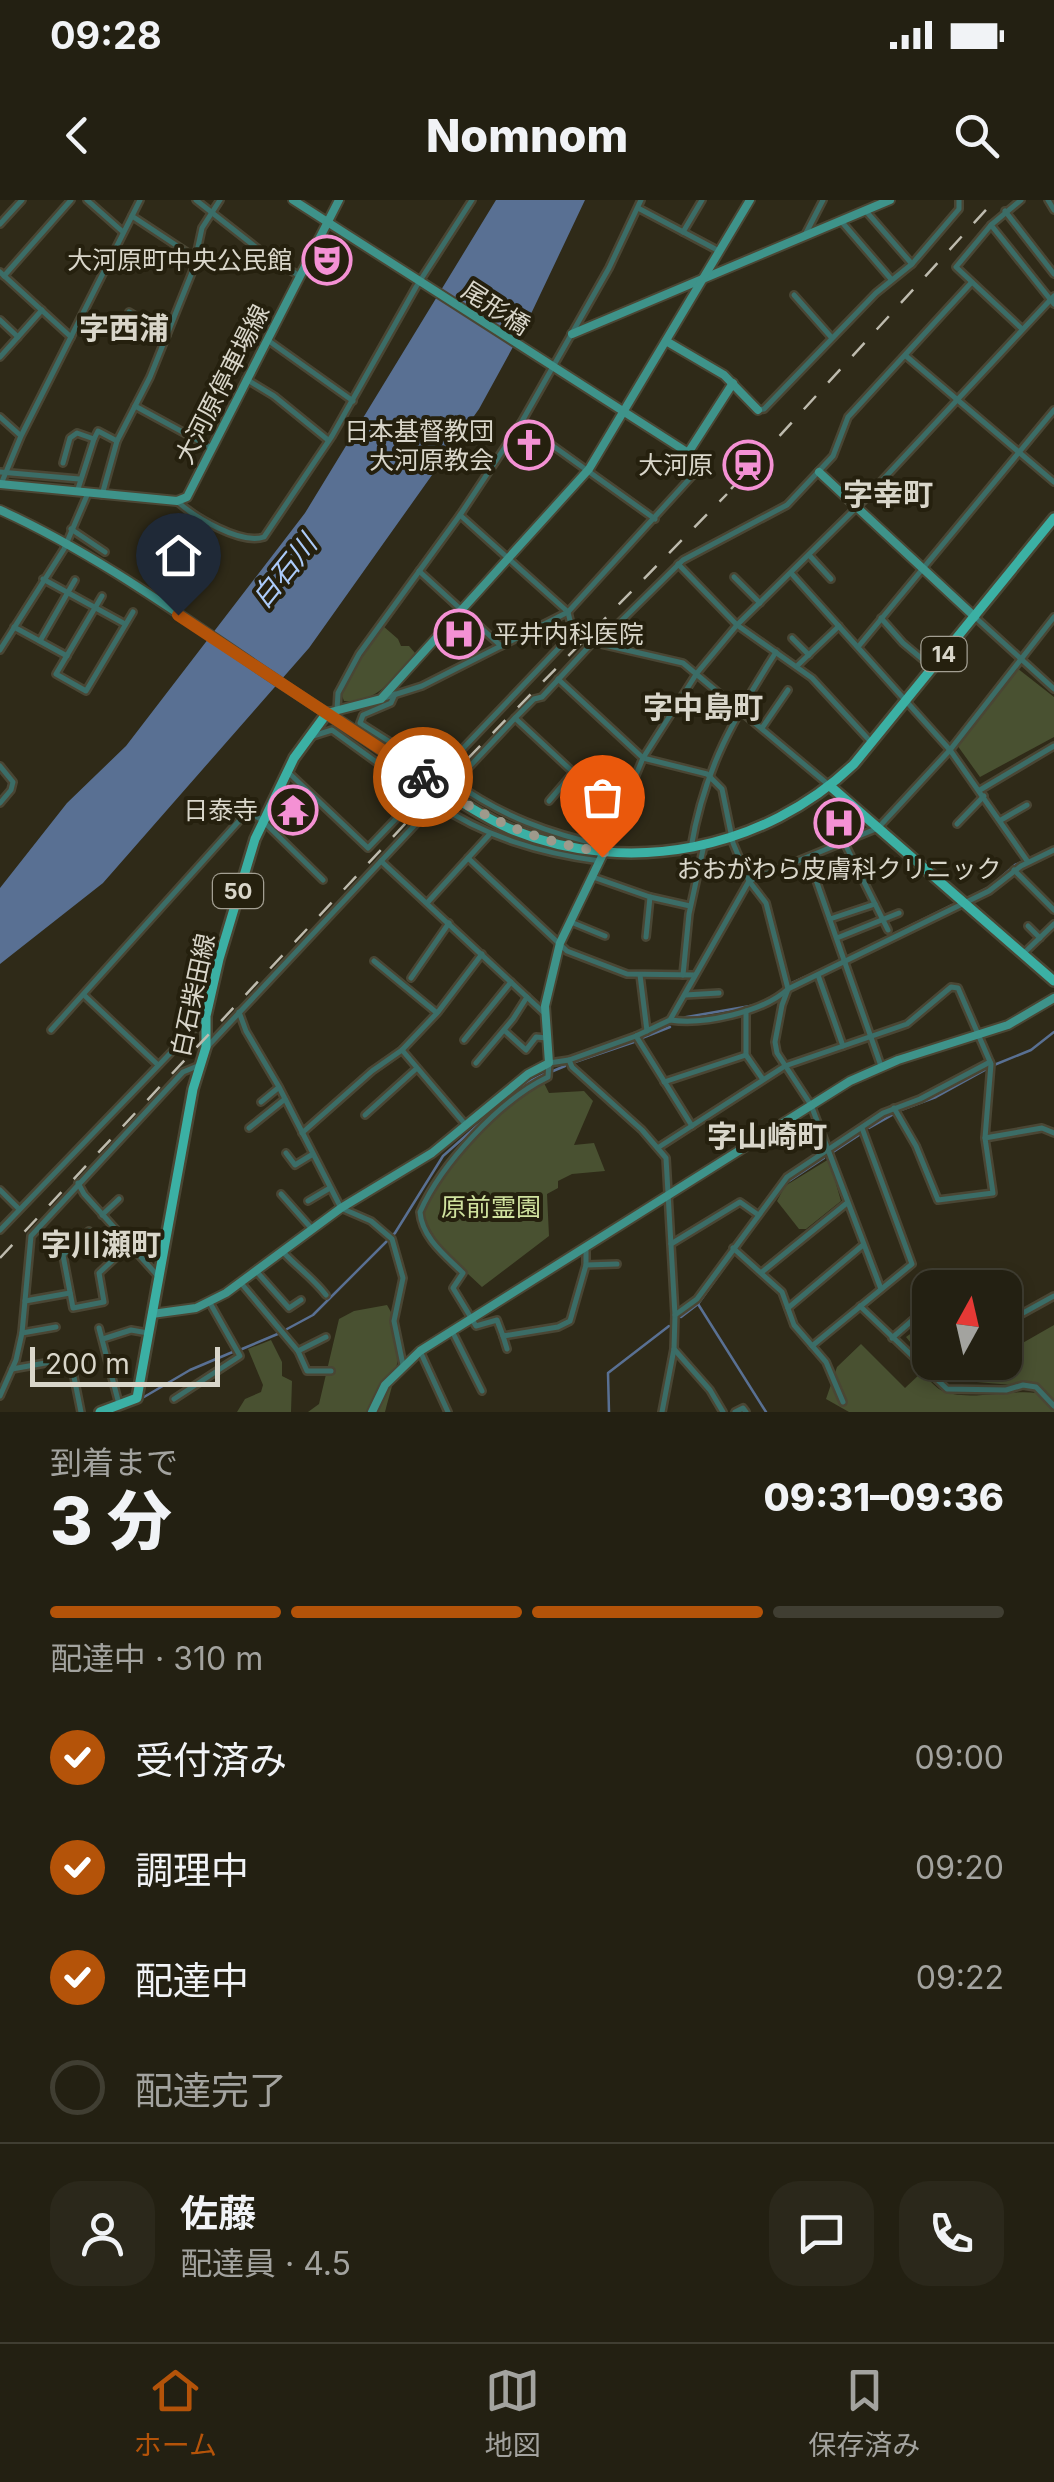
<!DOCTYPE html>
<html lang="ja">
<head>
<meta charset="utf-8">
<style>
	:root { --surface:#232012; --page:#2b281b; --text:#f1f3f6; --muted:#a3a39f; --line:#403e32; --accent:#b45309 }
	body { margin:0; font-family:Inter,"Noto Sans JP",sans-serif; background:var(--page); color:var(--text); height:100vh; display:flex; flex-direction:column; font-size:38px; white-space:nowrap }
	* { box-sizing:border-box; margin:0 }
	p { font-size:32px; color:var(--muted) }
	.icon { flex:none; width:55px; height:55px; fill:none; stroke:currentColor; stroke-width:2; stroke-linecap:round; stroke-linejoin:round }
	.map { position:relative; height:1212px; overflow:hidden }
	.sheet { display:flex; flex-direction:column; background:var(--surface); flex:1 }
	.sheet>* { flex:none }
	.needle { width:65px; rotate:8deg }
	.buttons { position:absolute; left:912px; top:1070px; display:grid; gap:20px }
	.buttons a { display:grid; place-items:center; width:110px; height:110px; border-radius:20px; background:var(--surface); box-shadow:0 5px 15px #0003,0 0 0 2px var(--line); font-size:50px }
	.scale { position:absolute; left:30px; bottom:25px; width:190px; box-sizing:border-box; padding-left:10px; border:5px solid #d9d6ca; border-top:0; font-size:28px; line-height:35px; white-space:nowrap; color:#d9d6ca; -webkit-text-stroke:8px #25200e; paint-order:stroke }
	.pin { position:absolute; display:grid; place-items:center; width:85px; height:85px; color:#fff; margin:-102px -42px; border-radius:50% 50% 50% 0; rotate:-45deg; box-shadow:0 0 10px #0007 }
	.pin .icon { rotate:45deg }
	.courier { position:absolute; display:grid; place-items:center; width:100px; height:100px; margin:-50px; border:8px solid #b45309; border-radius:50%; background:#fff; color:#222; box-shadow:0 2px 12px #0007 }
	.head em { font-style:normal; font-weight:800 }
	.head div { display:flex; flex-direction:column-reverse }
	.head { display:flex; align-items:center; justify-content:space-between; height:170px; padding:0 50px }
	h1 { font-size:65px; font-weight:800; line-height:75px }
	.bar { display:grid; grid-template-columns:repeat(4,1fr); gap:15px 10px; align-content:center; height:120px; padding:0 50px }
	.bar i { height:12px; border-radius:8px; background:var(--line) }
	.bar .active { background:var(--accent) }
	.bar p { grid-column:span 4 }
	.line { display:flex; align-items:center; gap:25px; padding:0 50px; border-top:2px solid var(--line) }
	.line div { flex:1 }
	.round { display:grid; place-items:center; flex:none; width:105px; height:105px; border-radius:30px; background:var(--page) }
	ol { padding:0 50px; list-style:none }
	li { display:flex; align-items:center; gap:30px; height:110px }
	li p { margin-inline-start:auto }
	li .icon { padding:10px; border-radius:50%; background:var(--accent); color:#fff; stroke-width:4 }
	li:last-child { color:var(--muted) }
	li i { width:55px; height:55px; border:5px solid var(--line); border-radius:50% }
	.status { display:flex; justify-content:space-between; align-items:center; height:70px; padding:0 50px; background:var(--surface); direction:ltr }
	.status svg { height:28px; fill:currentColor }
	header { display:flex; justify-content:space-between; align-items:center; height:130px; padding:0 50px; background:var(--surface); font-size:45px; font-weight:800 }
	.tab-bar { display:flex; justify-content:space-around; align-items:center; height:140px; border-top:2px solid var(--line); background:var(--surface); font-size:28px; color:var(--muted) }
	.tab-bar a { display:grid; justify-items:center; gap:5px }
	.tab-bar .active { color:var(--accent) }
	.map>svg:first-child { display:block }
	.green { fill:#495131 }
	.water { fill:#597093 }
	.lines { fill:none; stroke-linecap:round; stroke-linejoin:round }
	.stream { stroke:#597093; stroke-width:2.5 }
	.street-casing { stroke:#4a4634; stroke-width:10 }
	.secondary-casing { stroke:#4a4634; stroke-width:12 }
	.primary-casing { stroke:#4a4634; stroke-width:14 }
	.street { stroke:#3b6d67; stroke-width:5 }
	.secondary { stroke:#3e938a; stroke-width:8 }
	.primary { stroke:#3bb0a4; stroke-width:9 }
	.rail { stroke:#bebbae; stroke-width:2.5; stroke-dasharray:18 18; stroke-linecap:butt }
	.primary-bridge-casing { stroke:#4a4634; stroke-width:14; stroke-linecap:butt }
	.primary-bridge { stroke:#3bb0a4; stroke-width:9 }
	.done { stroke:#9e9a8c; stroke-width:10; stroke-dasharray:0 18 }
	.route { stroke:#b45309; stroke-width:12 }
	.labels { text-anchor:middle; stroke-width:8; stroke-linejoin:round; paint-order:stroke }
	.shield { fill:#25200e; stroke:#a39f92; stroke-width:2.5 }
	.shield-label { font-size:22px; font-weight:bold; fill:#d9d6ca }
	.poi-label { font-size:25px; fill:#d9d6ca; stroke:#25200e; text-anchor:end }
	.street-label { font-size:25px; fill:#d9d6ca; stroke:#25200e }
	.park-label { font-size:25px; fill:#d0e29e; stroke:#25200e }
	.water-label { font-size:28px; font-style:italic; fill:#accbf9; stroke:#25200e }
	.quarter-label { font-size:30px; font-weight:bold; fill:#d9d6ca; stroke:#25200e }
</style>
</head>
<body>
<div class="status"><b>09:28</b><svg viewBox="0 0 49 12"><path d="M0 12V9h3v3zM5 12V6h3v6zM10 12V3h3v9zM15 12V0h3v12zM26 1h20v11H26zM47 4h2v5h-2z"/></svg></div>
<header><svg class="icon" aria-label="back" viewBox="0 0 24 24"><path d="M15 5l-7 7 7 7"/></svg>Nomnom<svg class="icon" aria-label="search" viewBox="0 0 24 24"><circle cx="10" cy="10" r="6"/><path d="M15 15l6 6"/></svg></header>
<div class="map">
<svg width="1054" height="1212" viewBox="0 0 1054 1212">
	<rect width="100%" height="100%" fill="#2f2a18"/>
	<g class="green">
		<path d="M383,426L398,439L401,446H409L415,453C395,476 378,504 344,501L341,493L361,455Z"/>
		<path d="M1017,468L1054,497V537L980,577L957,545Z"/>
		<path d="M544,883L549,893L584,891L593,901L574,945L594,943L605,971L572,974L558,981V988L547,994L549,1036L482,1087L439,1047L421,1012C450,966 493,905 544,883Z"/>
		<path d="M829,959L841,1001L806,1029H799L777,1001L785,986Z"/>
		<path d="M387,1105C409,1140 395,1174 385,1212H308L319,1204L339,1119L354,1111Z"/>
		<path d="M1054,1125V1212H849L826,1199L837,1167L861,1144L905,1188L922,1172C927,1177 933,1185 939,1189C962,1203 1010,1189 1036,1193L1039,1186L1026,1181L1012,1185L941,1179L906,1137L917,1129L930,1135V1162H1005V1153Z"/>
		<path d="M271,1140L282,1162V1176L292,1181L291,1212H237L245,1199L261,1192L263,1185L248,1149Z"/>
	</g>
	<path class="water" d="M496,0H585L530,116L479,209L309,448L103,683L0,764V688L67,603L126,546L305,313Z"/>
	<g class="lines">
		<g class="stream">
			<path d="M972,696L991,686L1015,665L1054,647"/>
			<path d="M847,757L952,705"/>
			<path d="M792,783L836,763"/>
			<path d="M681,818L756,805"/>
			<path d="M642,838L670,827"/>
			<path d="M575,862L634,842"/>
			<path d="M553,871L565,866"/>
			<path d="M869,928L901,910L936,897L994,865L1031,850L1054,832"/>
			<path d="M833,952L859,935"/>
			<path d="M739,1047L786,983L824,958"/>
			<path d="M698,1104L766,1212"/>
			<path d="M681,1117L698,1104L733,1055"/>
			<path d="M287,1129L313,1115L395,1033L443,956L524,884L544,874"/>
			<path d="M242,1149L280,1133"/>
			<path d="M144,1197L190,1170L235,1151"/>
			<path d="M609,1212L608,1173L669,1126"/>
		</g>
		<g class="street-casing">
			<g id="street">
				<path d="M87,0L123,32"/>
				<path d="M196,0L271,59L300,76"/>
				<path d="M1048,0L1054,10"/>
				<path d="M638,8L719,51"/>
				<path d="M865,10L912,64"/>
				<path d="M1005,11L1054,74"/>
				<path d="M132,16L194,57"/>
				<path d="M841,21L891,79"/>
				<path d="M0,24L22,0"/>
				<path d="M991,25L1054,104"/>
				<path d="M683,32L702,0"/>
				<path d="M806,33L823,0"/>
				<path d="M0,72L71,137"/>
				<path d="M4,76L71,0"/>
				<path d="M794,95L832,138"/>
				<path d="M129,112L167,135"/>
				<path d="M0,120L18,137"/>
				<path d="M1021,128L956,67L991,25L1021,0"/>
				<path d="M269,141L353,201"/>
				<path d="M906,156L1054,282"/>
				<path d="M0,157L42,110"/>
				<path d="M246,179L274,196L328,240"/>
				<path d="M135,206L212,248"/>
				<path d="M758,210L764,209L876,93L912,64L959,9V0"/>
				<path d="M0,217L20,235"/>
				<path d="M521,223L655,319"/>
				<path d="M94,239L98,231L117,241"/>
				<path d="M63,263L70,238L77,233L94,239L77,292"/>
				<path d="M0,272L79,279"/>
				<path d="M1,284L21,236L140,0"/>
				<path d="M102,295L117,241L150,177L193,70L202,28L220,0"/>
				<path d="M177,301C194,317 241,345 264,337L332,236L416,87L472,0"/>
				<path d="M460,315L568,412L572,429L583,440L683,463L830,586"/>
				<path d="M71,329L105,352"/>
				<path d="M809,355L831,379"/>
				<path d="M678,364L737,425L812,478L870,541"/>
				<path d="M419,371L501,446"/>
				<path d="M791,373L950,550L1028,662"/>
				<path d="M734,377L760,403"/>
				<path d="M43,379L125,424"/>
				<path d="M102,396L56,474L86,491L133,412"/>
				<path d="M975,417L1054,489"/>
				<path d="M881,418L903,443L933,468"/>
				<path d="M14,427L67,456"/>
				<path d="M792,438L809,455"/>
				<path d="M40,441L75,380"/>
				<path d="M858,447L1054,210"/>
				<path d="M0,450L64,349L88,293"/>
				<path d="M798,465L839,426"/>
				<path d="M558,479L643,558L707,574L722,589L733,643L749,681L766,703L788,789L782,805L775,842L777,853L811,905L881,1089"/>
				<path d="M395,494L391,503L363,515L360,523L439,573"/>
				<path d="M384,498L422,486L568,412L703,264"/>
				<path d="M337,510L338,493L359,454L460,315L521,223L609,68L641,0"/>
				<path d="M515,518L619,615"/>
				<path d="M762,528L788,490"/>
				<path d="M313,536L332,530L419,593"/>
				<path d="M0,566L13,582L11,590L0,603"/>
				<path d="M289,573L368,648L575,431"/>
				<path d="M454,582C502,616 549,634 607,646"/>
				<path d="M980,590L1054,546"/>
				<path d="M549,601L573,573"/>
				<path d="M435,603C486,637 539,653 600,661"/>
				<path d="M1001,620L1027,605"/>
				<path d="M957,624L984,596"/>
				<path d="M844,642L888,730"/>
				<path d="M691,648C704,569 734,518 776,452"/>
				<path d="M604,652L643,558L697,473L737,425L863,301L1054,96"/>
				<path d="M808,657L881,866"/>
				<path d="M468,658L567,751L627,774L695,775"/>
				<path d="M381,661L543,812"/>
				<path d="M1014,670L1054,710"/>
				<path d="M593,677L650,697L690,706"/>
				<path d="M427,703L489,635"/>
				<path d="M830,719L875,704"/>
				<path d="M571,722L605,736"/>
				<path d="M1028,726L1040,738"/>
				<path d="M646,737L650,697"/>
				<path d="M837,738L899,713"/>
				<path d="M1023,754L1054,724"/>
				<path d="M640,775L647,831"/>
				<path d="M683,775L689,714L704,645"/>
				<path d="M818,775L843,846"/>
				<path d="M411,778L449,723"/>
				<path d="M84,795L157,864"/>
				<path d="M685,795L719,793"/>
				<path d="M746,811V855L762,878"/>
				<path d="M239,812L246,831L279,887L341,1008L371,1021L392,1039L403,1078L394,1121L403,1165"/>
				<path d="M438,812L482,754"/>
				<path d="M670,820C704,825 763,812 788,789L989,691L1021,666L1054,650"/>
				<path d="M51,830L248,611L263,621L323,680"/>
				<path d="M504,830L526,850L536,837L547,838"/>
				<path d="M636,836L692,926"/>
				<path d="M464,840L511,782"/>
				<path d="M208,846L515,518L534,499L542,497L606,428L617,425L683,360L787,305L833,256L848,217L971,83"/>
				<path d="M402,850L465,924"/>
				<path d="M569,860L572,867L642,930L666,958L675,1115L674,1149L662,1212"/>
				<path d="M476,863L513,819L527,797"/>
				<path d="M664,882L746,855"/>
				<path d="M261,902L278,888"/>
				<path d="M894,908L916,946L938,1000L993,993L985,938"/>
				<path d="M365,915L417,868"/>
				<path d="M249,928L285,899"/>
				<path d="M302,933L372,871L402,850L437,813L374,761"/>
				<path d="M659,947L785,866L907,824L951,787L958,788L991,864L985,938L1042,928L1054,933"/>
				<path d="M286,953L295,965L313,954"/>
				<path d="M78,983L84,994L157,1075"/>
				<path d="M0,990L19,1009"/>
				<path d="M281,994L312,1029"/>
				<path d="M308,1001L330,988"/>
				<path d="M102,1015L119,999"/>
				<path d="M0,1030L206,816"/>
				<path d="M671,1044L740,1002L757,1014"/>
				<path d="M586,1048V1065L570,1121L558,1127L503,1136L497,1120L476,1126L453,1088L463,1073C446,1056 422,1038 420,1012C441,964 500,900 548,877L549,863L569,860L636,836L670,820L749,681L878,628L950,550L1054,417"/>
				<path d="M733,1048L782,1092L794,1125L826,1162L843,1202"/>
				<path d="M284,1053C298,1068 313,1078 326,1095"/>
				<path d="M114,1059L89,1031L63,1055L73,1108L104,1102L99,1073L130,1044"/>
				<path d="M586,1065L617,1064"/>
				<path d="M257,1072L289,1108L301,1100"/>
				<path d="M762,1072L847,1003"/>
				<path d="M241,1083L298,1151L307,1171H331"/>
				<path d="M25,1101L70,1093"/>
				<path d="M860,1106L947,1189L1006,1190L1023,1185L1036,1187L1054,1206"/>
				<path d="M788,1108L863,1045"/>
				<path d="M675,1115L697,1099L787,977L883,913L920,899L990,862"/>
				<path d="M1005,1123L1054,1096"/>
				<path d="M99,1128L119,1204"/>
				<path d="M452,1131L482,1191"/>
				<path d="M22,1133L56,1127"/>
				<path d="M503,1136L507,1149"/>
				<path d="M892,1138L930,1105"/>
				<path d="M103,1139L131,1130L148,1133"/>
				<path d="M812,1146L912,1064L862,928"/>
				<path d="M674,1149L710,1190L723,1212"/>
				<path d="M298,1151L326,1137"/>
				<path d="M420,1151L448,1212"/>
				<path d="M12,1169L62,1160L64,1169L73,1172L81,1212"/>
				<path d="M0,1196L16,1160L22,1133L31,1036L183,872L200,865"/>
				<path d="M174,1199L240,1156L210,1103"/>
				<path d="M735,1212L743,1208L746,1212"/>
			</g>
		</g>
		<g class="secondary-casing">
			<g id="secondary">
				<path d="M293,0L704,263"/>
				<path d="M572,134L890,0"/>
				<path d="M666,141L724,175L758,210"/>
				<path d="M688,253L733,183"/>
				<path d="M819,272L975,417"/>
				<path d="M0,284L177,301L187,297L339,0"/>
				<path d="M0,310C117,363 219,445 327,513L381,499L589,269L750,0"/>
				<path d="M152,1114L196,1108L226,1093L341,1008L432,953L528,874L549,863L545,806L560,743L604,652"/>
				<path d="M372,1212L385,1185L420,1151L850,881L898,860L1008,825L1054,798"/>
			</g>
		</g>
		<g class="primary-casing">
			<g id="primary">
				<path d="M830,586L1054,781"/>
				<path d="M447,593C468,606 490,621 513,630C629,677 764,650 854,564L1054,318"/>
				<path d="M100,1212L137,1198L193,889L206,847V816L219,759L255,639L294,558L327,513L426,579"/>
			</g>
		</g>
		<use href="#street" class="street"/>
		<use href="#secondary" class="secondary"/>
		<use href="#primary" class="primary"/>
		<g class="rail">
			<path d="M731,289L995,0"/>
			<path d="M0,1058L433,594L727,294"/>
		</g>
		<g class="primary-bridge-casing">
			<path id="primary-bridge" d="M426,579L447,593"/>
		</g>
		<use href="#primary-bridge" class="primary-bridge"/>
	</g>
	<g class="lines">
		<path class="done" d="M423,577C484,618 531,641 604,652L602,657"/>
		<path class="route" d="M178,415L423,577"/>
	</g>
	<defs>
		<g id="theatre-ring" transform="scale(2.5)"><circle r="9.5" fill="#25200e" stroke="#f491d4" stroke-width="1.5"/><path d="M-5-5.5Q0-4 5-5.5V0Q5 5 0 6Q-5 5-5 0ZM-3.3-2.5H-1v1.5H-3.3ZM1-2.5H3.3v1.5H1ZM-2.8 1Q0 5.5 2.8 1Z" fill="#f491d4"/></g>
		<g id="church-ring" transform="scale(2.5)"><circle r="9.5" fill="#25200e" stroke="#f491d4" stroke-width="1.5"/><path d="M-1.2-6h2.4v3.5h3.3v2.4h-3.3V6h-2.4V-.1h-3.3v-2.4h3.3Z" fill="#f491d4"/></g>
		<g id="station-ring" transform="scale(2.5)"><circle r="9.5" fill="#25200e" stroke="#f491d4" stroke-width="1.5"/><path d="M-3-6H3Q5-6 5-4V2Q5 4 3 4L4.5 6H3L1.5 4h-3L-3 6H-4.5L-3 4Q-5 4-5 2V-4Q-5-6-3-6ZM-3.5-4v3h7v-3ZM-3.5 1v1.5H-2V1ZM2 1v1.5H3.5V1Z" fill="#f491d4"/></g>
		<g id="hospital-ring" transform="scale(2.5)"><circle r="9.5" fill="#25200e" stroke="#f491d4" stroke-width="1.5"/><path d="M-5-5h3v3.5h4V-5h3V5h-3V1.5h-4V5h-3Z" fill="#f491d4"/></g>
		<g id="temple-ring" transform="scale(2.5)"><circle r="9.5" fill="#25200e" stroke="#f491d4" stroke-width="1.5"/><path d="M0-6L5-2H3V0L6.5 2.5H4V6H1.5V3h-3V6H-4V2.5H-6.5L-3 0V-2H-5Z" fill="#f491d4"/></g>
	</defs>
	<g fill-rule="evenodd">
		<use href="#theatre-ring" x="327" y="60"/>
		<use href="#church-ring" x="529" y="245"/>
		<use href="#station-ring" x="748" y="265"/>
		<use href="#hospital-ring" x="459" y="434"/>
		<use href="#temple-ring" x="293" y="610"/>
		<use href="#hospital-ring" x="839" y="623"/>
	</g>
	<g class="labels">
		<g class="shield">
			<rect x="921.5" y="437" width="45" height="34" rx="8"/>
			<rect x="213" y="674" width="50" height="34" rx="8"/>
		</g>
		<g class="shield-label">
			<text x="944" y="462">14</text>
			<text x="238" y="699">50</text>
		</g>
		<g class="poi-label">
			<text x="292" y="69">大河原町中央公民館</text>
			<text x="494" y="240">日本基督教団<tspan x="494" dy="29">大河原教会</tspan></text>
			<text x="713" y="274">大河原</text>
			<text x="494" y="443" text-anchor="start">平井内科医院</text>
			<text x="258" y="619">日泰寺</text>
			<text x="839" y="678" text-anchor="middle">おおがわら皮膚科クリニック</text>
		</g>
		<g class="street-label">
			<text transform="translate(496 108) rotate(33)" y="9">尾形橋</text>
			<text transform="translate(222 184) rotate(-63)" y="9">大河原停車場線</text>
			<text transform="translate(193 795) rotate(-78)" y="9">白石柴田線</text>
		</g>
		<g class="park-label">
			<text x="491" y="1016">原前霊園</text>
		</g>
		<g class="water-label">
			<text transform="translate(284 371) rotate(-51)" y="10">白石川</text>
		</g>
		<g class="quarter-label">
			<text x="124" y="139">字西浦</text>
			<text x="888" y="305">字幸町</text>
			<text x="703" y="518">字中島町</text>
			<text x="767" y="947">字山崎町</text>
			<text x="101" y="1055">字川瀬町</text>
		</g>
	</g>
</svg>
<div class="buttons">
<a><svg class="needle" viewBox="-14 -14 28 28"><path d="M0-13l5 13h-10z" fill="#e53935"/><path d="M0 13l5-13h-10z" fill="#a3a39f"/></svg></a>
</div>
<div class="scale">200 m</div>
<div class="pin" style="left:602px;top:657px;background:#ea580c"><svg class="icon" aria-label="bag" viewBox="0 0 24 24"><path d="M5 8h14l-1 12H6zM9 8a3 3 0 0 1 6 0"/></svg></div>
<div class="pin" style="left:178px;top:415px;background:#1f2937"><svg class="icon" aria-label="home" viewBox="0 0 24 24"><path d="M3 11l9-7 9 7M6 9v11h12V9"/></svg></div>
<div class="courier" style="left:423px;top:577px"><svg class="icon" aria-label="bike" viewBox="0 0 24 24"><circle cx="6" cy="16" r="4"/><circle cx="18" cy="16" r="4"/><path d="M6 16l4-8h5l3 8M10 8l3 8H6M13 5h3"/></svg></div>
</div>
<section class="sheet">
<div class="head"><div><h1>3 分</h1><p>到着まで</p></div><em>09:31–09:36</em></div>
<div class="bar"><i class="active"></i><i class="active"></i><i class="active"></i><i></i><p>配達中 · 310 m</p></div>
<ol>
<li><svg class="icon" aria-label="check" viewBox="0 0 24 24"><path d="M5 12l5 5 9-10"/></svg>受付済み<p>09:00</p></li>
<li><svg class="icon" aria-label="check" viewBox="0 0 24 24"><path d="M5 12l5 5 9-10"/></svg>調理中<p>09:20</p></li>
<li><svg class="icon" aria-label="check" viewBox="0 0 24 24"><path d="M5 12l5 5 9-10"/></svg>配達中<p>09:22</p></li>
<li><i></i>配達完了</li>
</ol>
<div class="line" style="height:180px"><a class="round"><svg class="icon" aria-label="person" viewBox="0 0 24 24"><circle cx="12" cy="8" r="4"/><path d="M4 21q1-7 8-7t8 7"/></svg></a><div><b>佐藤</b><p>配達員 · 4.5</p></div><a class="round"><svg class="icon" aria-label="chat" viewBox="0 0 24 24"><path d="M4 5h16v11H9l-5 4z"/></svg></a><a class="round"><svg class="icon" aria-label="phone" viewBox="0 0 24 24"><path d="M5 4h4l2 5-3 2q2 4 5 5l2-3 5 2v4C11 20 4 13 5 4z"/></svg></a></div>
</section>
<nav class="tab-bar">
<a class="active"><svg class="icon" aria-label="home" viewBox="0 0 24 24"><path d="M3 11l9-7 9 7M6 9v11h12V9"/></svg>ホーム</a>
<a><svg class="icon" aria-label="map" viewBox="0 0 24 24"><path d="M3 6l6-2 6 2 6-2v14l-6 2-6-2-6 2zM9 4v14M15 6v14"/></svg>地図</a>
<a><svg class="icon" aria-label="saved" viewBox="0 0 24 24"><path d="M7 4h10v16l-5-4-5 4z"/></svg>保存済み</a>
</nav>
</body>
</html>
